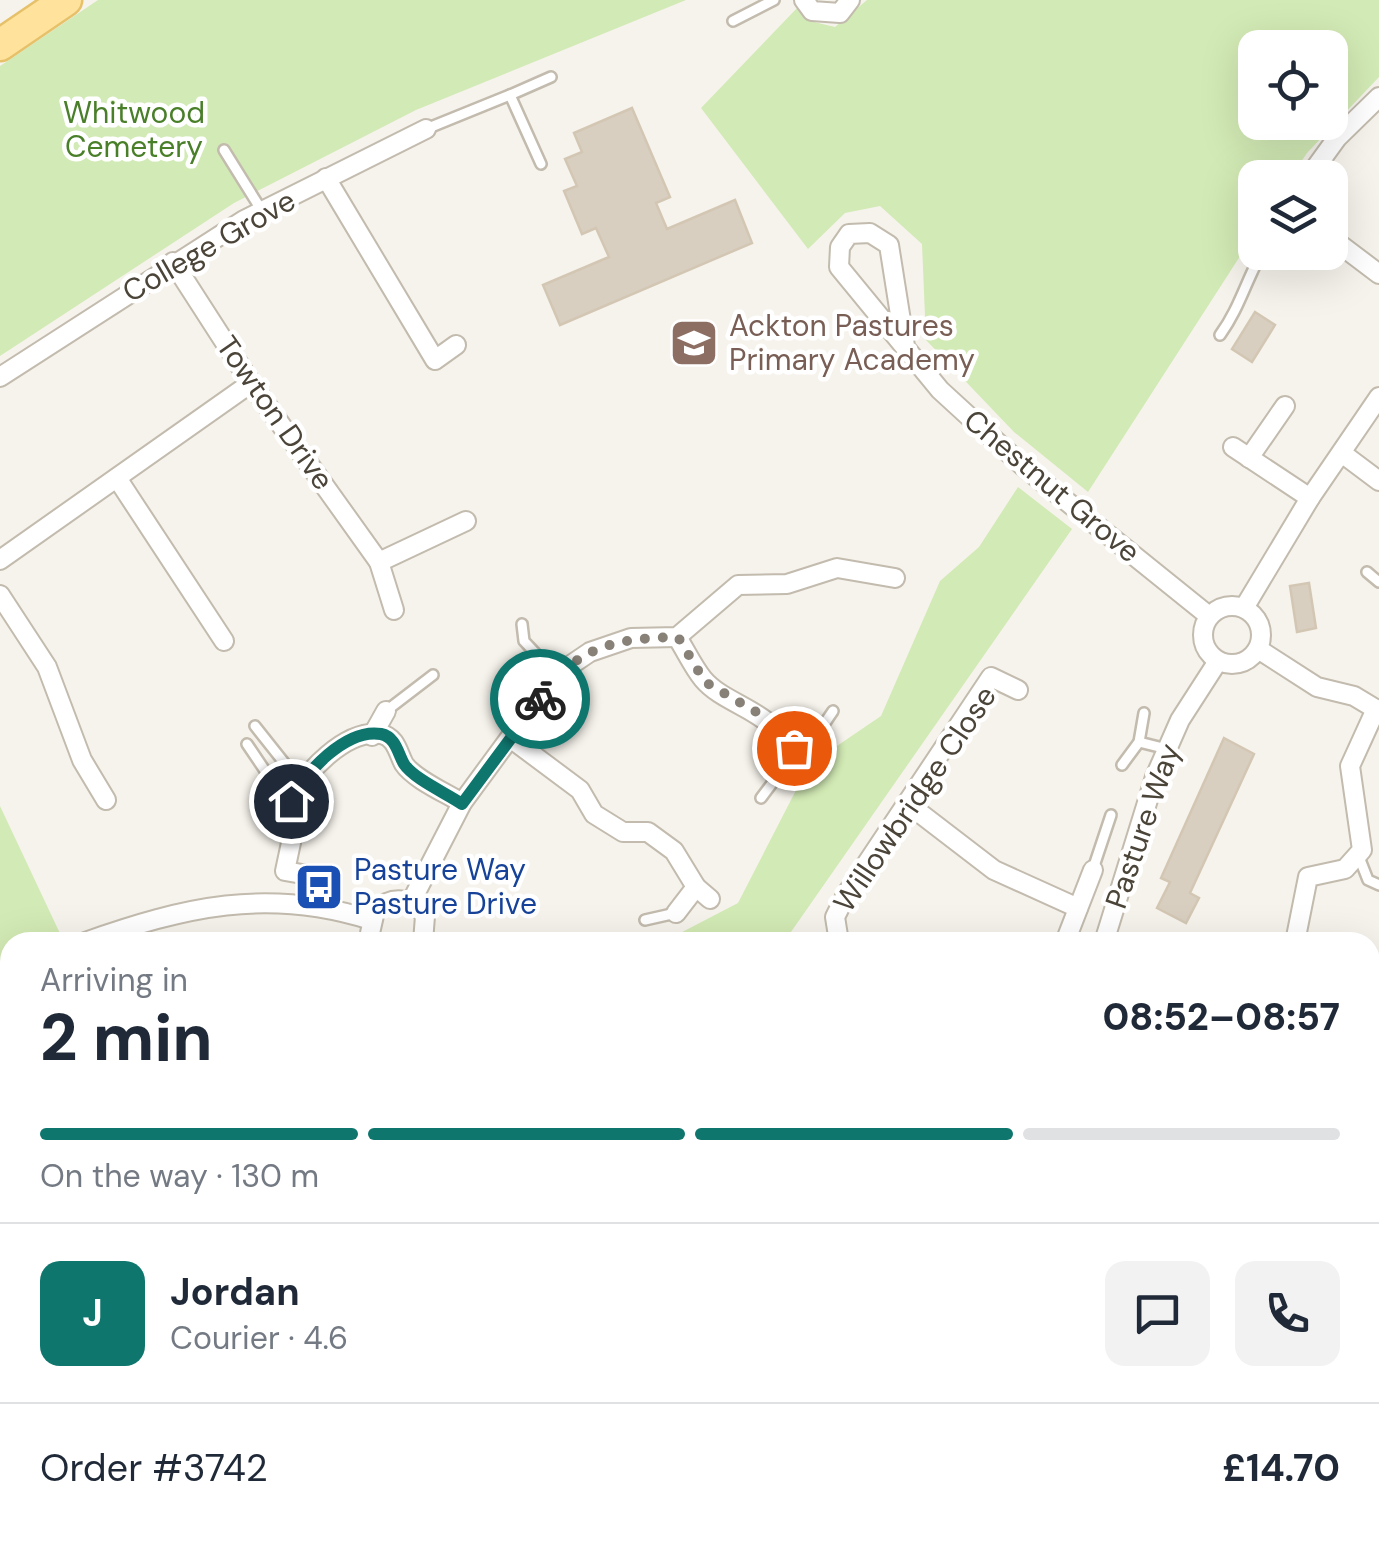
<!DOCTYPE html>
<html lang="en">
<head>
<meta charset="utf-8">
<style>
	:root { --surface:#fff; --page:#f2f2f3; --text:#1f2937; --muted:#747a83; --line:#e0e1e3; --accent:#0f766e }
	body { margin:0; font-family:"DM Sans",sans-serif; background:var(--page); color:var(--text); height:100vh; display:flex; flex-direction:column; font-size:38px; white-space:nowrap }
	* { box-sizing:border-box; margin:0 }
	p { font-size:32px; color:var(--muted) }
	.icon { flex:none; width:55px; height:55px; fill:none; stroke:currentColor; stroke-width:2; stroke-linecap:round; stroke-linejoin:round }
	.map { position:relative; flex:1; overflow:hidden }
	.sheet { position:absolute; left:0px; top:932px; width:1380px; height:622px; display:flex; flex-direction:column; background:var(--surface); border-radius:30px 30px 0 0; box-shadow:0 10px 40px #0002 }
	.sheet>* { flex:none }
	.buttons { position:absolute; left:1238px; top:30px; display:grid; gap:20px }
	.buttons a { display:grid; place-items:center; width:110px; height:110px; border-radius:20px; background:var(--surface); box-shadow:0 10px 40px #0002; font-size:50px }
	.pin { position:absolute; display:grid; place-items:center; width:85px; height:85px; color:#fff; margin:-42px; border:5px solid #fff; border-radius:50%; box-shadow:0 2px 10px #0007 }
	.courier { position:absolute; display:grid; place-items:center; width:100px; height:100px; margin:-50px; border:8px solid #0f766e; border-radius:50%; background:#fff; color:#222; box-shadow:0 2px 12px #0007 }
	.headline em { font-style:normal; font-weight:800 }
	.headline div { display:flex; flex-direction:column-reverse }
	.headline { display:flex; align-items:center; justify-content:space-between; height:170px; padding:0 40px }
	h1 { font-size:65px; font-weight:800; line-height:75px }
	.bar { display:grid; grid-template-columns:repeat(4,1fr); gap:15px 10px; align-content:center; height:120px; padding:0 40px }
	.bar i { height:12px; border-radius:8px; background:var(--line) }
	.bar .on { background:var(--accent) }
	.bar p { grid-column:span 4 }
	.line { display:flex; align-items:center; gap:25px; padding:0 40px; border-top:2px solid var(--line) }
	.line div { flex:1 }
	.round { display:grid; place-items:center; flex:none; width:105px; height:105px; border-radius:20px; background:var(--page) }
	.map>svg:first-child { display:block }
	.green { fill:#d2eab5; fill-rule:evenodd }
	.building { fill:#d8cfc1; stroke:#d3c7b4; stroke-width:2.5 }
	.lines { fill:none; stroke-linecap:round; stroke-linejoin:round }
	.service-casing { stroke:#c2bbae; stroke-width:14 }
	.minor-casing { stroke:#c2bbae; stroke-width:22 }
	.primary-casing { stroke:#e6c16a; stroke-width:35 }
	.service { stroke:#fff; stroke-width:9 }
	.minor { stroke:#fff; stroke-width:18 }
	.primary { stroke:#ffe39c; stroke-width:30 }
	.done { stroke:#878178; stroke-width:10; stroke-dasharray:0 18 }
	.route { stroke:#0f766e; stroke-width:12 }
	.labels { text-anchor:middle; stroke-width:9; stroke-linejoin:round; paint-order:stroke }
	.park-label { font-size:30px; fill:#4a7f2a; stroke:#fff }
	.street-label { font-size:30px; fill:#4b4439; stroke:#fff }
	.education-label { font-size:30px; fill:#785e54; stroke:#fff; text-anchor:start }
	.transit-label { font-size:30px; fill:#164399; stroke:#fff; text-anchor:start }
</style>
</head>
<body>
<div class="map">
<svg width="1379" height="1553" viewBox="0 0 1379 1553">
	<rect width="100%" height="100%" fill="#f6f3ec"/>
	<g class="green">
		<path d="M98,0H686L416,110L234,203L0,356V66Z"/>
		<path d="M867,0H1379V77L1307,153L1291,177L1255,178V233L1088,492L1014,432L926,340L922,244L880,206L845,213L808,249L701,108L799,6L814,22L835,27ZM1255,48H1330V122H1255Z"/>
		<path d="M1018,487L1072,529L784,942H663L738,903L809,765L881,716L940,581L979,547Z"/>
		<path d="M0,806L64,942H10V1545H205L227,1553H0Z"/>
		<path d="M1379,1246V1553H1272L1274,1545H1370V1272Z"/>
	</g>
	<g class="building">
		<path d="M632,108L670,197L656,203L667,229L735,200L752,243L560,325L543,285L609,257L596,228L582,234L564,191L577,186L565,159L582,152L574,133Z"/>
		<path d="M1255,312L1275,325L1252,362L1232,349Z"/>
		<path d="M1309,583L1316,628L1297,632L1290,586Z"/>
		<path d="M1224,738L1254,754L1190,893L1199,898L1186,923L1157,908L1170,882L1161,878Z"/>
	</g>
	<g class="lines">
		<g class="service-casing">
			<g id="service">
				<path d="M733,21L774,0"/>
				<path d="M510,95L551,77"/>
				<path d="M426,129L510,95L541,164"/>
				<path d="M224,150L262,211"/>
				<path d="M1220,335C1239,309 1246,281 1262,252"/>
				<path d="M1367,572L1379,582"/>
				<path d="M522,624L524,641L556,675"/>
				<path d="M386,711L433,675"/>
				<path d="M255,726L301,784"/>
				<path d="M812,742L833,711"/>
				<path d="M1139,742L1167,749"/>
				<path d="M247,744L272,781"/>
				<path d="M1122,765L1139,742L1144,713"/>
				<path d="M761,798L779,774"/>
				<path d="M1359,857L1368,880L1379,885"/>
				<path d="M1093,869L1111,815"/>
				<path d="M645,920L676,913"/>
				<path d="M323,1553L324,1545"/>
				<path d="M389,1553L392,1545"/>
				<path d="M420,1553L422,1545"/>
			</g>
		</g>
		<g class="minor-casing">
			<g id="minor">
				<path d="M804,0L812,11L840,13L850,0"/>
				<path d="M326,178L435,360L456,345"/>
				<path d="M1308,178L1337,138L1379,97"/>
				<path d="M1330,237L1379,274"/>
				<path d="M173,262L251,383L379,562"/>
				<path d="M905,346L889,245L870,233L849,234L840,247L839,267L940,390L1024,467L1209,616"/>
				<path d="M0,377L244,220L426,129"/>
				<path d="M1233,447L1310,498"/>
				<path d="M1343,454L1379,481"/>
				<path d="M1249,458L1285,406"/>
				<path d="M117,478L224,641"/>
				<path d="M0,560L251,383"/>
				<path d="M0,595L47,667L82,760L106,800"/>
				<circle cx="1232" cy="635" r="29"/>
				<path d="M1244,608L1310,498L1379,397"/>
				<path d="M394,610L379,562L466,521"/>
				<path d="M677,637C686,651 693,667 703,679C727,708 784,712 788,759L779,774"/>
				<path d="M1258,649L1317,687L1354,696L1379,711"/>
				<path d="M372,736L386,711"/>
				<path d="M513,740L580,790L594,814L623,832H648L674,851L696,887L710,899"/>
				<path d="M784,743L795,748L812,742"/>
				<path d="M272,781L294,795"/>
				<path d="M908,804L994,870L1078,908"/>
				<path d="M319,877L285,871L292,838L291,801C304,773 346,729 381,734C396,737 398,753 404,764C414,779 446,793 462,803"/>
				<path d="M411,902L462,803L556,675L590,652L631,638L677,637L738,585L787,584L837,568L895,578"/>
				<path d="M676,913L696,887"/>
				<path d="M1067,937L1093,870"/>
				<path d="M85,942C184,907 267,887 371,920"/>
				<path d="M374,942L370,933L375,911C392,895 412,897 425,916L423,942"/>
				<path d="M839,942L835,917L847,893L991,677L1018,690"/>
				<path d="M1104,942L1155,777L1180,720L1218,661"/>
				<path d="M1295,942L1308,877L1345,869L1362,850L1350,766L1376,709"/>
				<path d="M0,982L10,977"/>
				<path d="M1370,1056L1379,1060"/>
				<path d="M1370,1208H1379"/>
				<path d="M734,1545L748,1553"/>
				<path d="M588,1553L593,1545"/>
				<path d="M934,1553L935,1545"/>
				<path d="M1123,1553L1125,1545"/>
			</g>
		</g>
		<g class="primary-casing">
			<path id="primary" d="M0,45L66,0"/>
		</g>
		<use href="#service" class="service"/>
		<use href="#minor" class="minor"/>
		<use href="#primary" class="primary"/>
	</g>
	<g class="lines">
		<path class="done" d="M540,699C575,646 618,638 678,637L705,682L758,713L794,748"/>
		<path class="route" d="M291,801C304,773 346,728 381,734C396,737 398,754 404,764C414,779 446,793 462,804L540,699"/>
	</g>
	<defs>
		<g id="school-square" transform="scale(2.5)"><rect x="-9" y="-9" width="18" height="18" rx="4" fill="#8d6e63" stroke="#fff"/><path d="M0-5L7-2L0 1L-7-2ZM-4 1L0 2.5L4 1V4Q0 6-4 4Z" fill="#fff"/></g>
		<g id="bus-square" transform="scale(2.5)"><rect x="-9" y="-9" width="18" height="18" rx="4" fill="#1a4fb4" stroke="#fff"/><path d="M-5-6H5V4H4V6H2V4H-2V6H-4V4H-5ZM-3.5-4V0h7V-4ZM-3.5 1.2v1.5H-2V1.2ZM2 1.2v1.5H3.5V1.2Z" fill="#fff"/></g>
	</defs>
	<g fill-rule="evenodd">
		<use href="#school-square" x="694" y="343"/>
		<use href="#bus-square" x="319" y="887"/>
	</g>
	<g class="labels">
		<g class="park-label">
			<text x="134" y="123">Whitwood<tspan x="134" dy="34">Cemetery</tspan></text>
		</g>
		<g class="street-label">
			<text transform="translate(209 246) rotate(-30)" y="10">College Grove</text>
			<text transform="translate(275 413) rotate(55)" y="10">Towton Drive</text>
			<text transform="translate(1052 486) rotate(40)" y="10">Chestnut Grove</text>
			<text transform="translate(915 799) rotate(-56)" y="10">Willowbridge Close</text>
			<text transform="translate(1143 826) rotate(-71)" y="10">Pasture Way</text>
		</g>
		<g class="education-label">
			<text x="729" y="336">Ackton Pastures<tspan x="729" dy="34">Primary Academy</tspan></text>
		</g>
		<g class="transit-label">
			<text x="354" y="880">Pasture Way<tspan x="354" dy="34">Pasture Drive</tspan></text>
		</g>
	</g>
</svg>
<div class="buttons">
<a><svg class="icon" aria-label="locate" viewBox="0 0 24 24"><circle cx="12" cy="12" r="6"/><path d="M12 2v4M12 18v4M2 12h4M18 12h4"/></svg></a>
<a><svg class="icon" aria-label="layers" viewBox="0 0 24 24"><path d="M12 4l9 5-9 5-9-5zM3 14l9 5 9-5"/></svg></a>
</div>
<div class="pin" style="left:794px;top:748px;background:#ea580c"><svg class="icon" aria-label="bag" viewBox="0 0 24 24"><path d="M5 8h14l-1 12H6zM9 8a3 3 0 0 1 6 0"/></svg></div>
<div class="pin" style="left:291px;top:801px;background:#1f2937"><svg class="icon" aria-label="home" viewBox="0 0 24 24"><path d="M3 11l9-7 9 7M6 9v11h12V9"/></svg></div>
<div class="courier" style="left:540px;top:699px"><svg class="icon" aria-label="bike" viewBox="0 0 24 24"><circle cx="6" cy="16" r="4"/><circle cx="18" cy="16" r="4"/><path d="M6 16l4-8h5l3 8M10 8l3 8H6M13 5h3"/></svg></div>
<section class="sheet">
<div class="headline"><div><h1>2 min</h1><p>Arriving in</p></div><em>08:52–08:57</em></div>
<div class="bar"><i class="on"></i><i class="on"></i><i class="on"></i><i></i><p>On the way · 130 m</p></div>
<div class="line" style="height:180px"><b class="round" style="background:var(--accent);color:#fff">J</b><div><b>Jordan</b><p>Courier · 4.6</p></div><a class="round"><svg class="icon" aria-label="chat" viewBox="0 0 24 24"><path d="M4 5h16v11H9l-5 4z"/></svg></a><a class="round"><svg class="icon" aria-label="phone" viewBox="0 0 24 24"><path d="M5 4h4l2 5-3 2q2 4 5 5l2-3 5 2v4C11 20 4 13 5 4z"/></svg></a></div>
<div class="line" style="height:130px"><div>Order #3742</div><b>£14.70</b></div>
</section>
</div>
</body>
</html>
